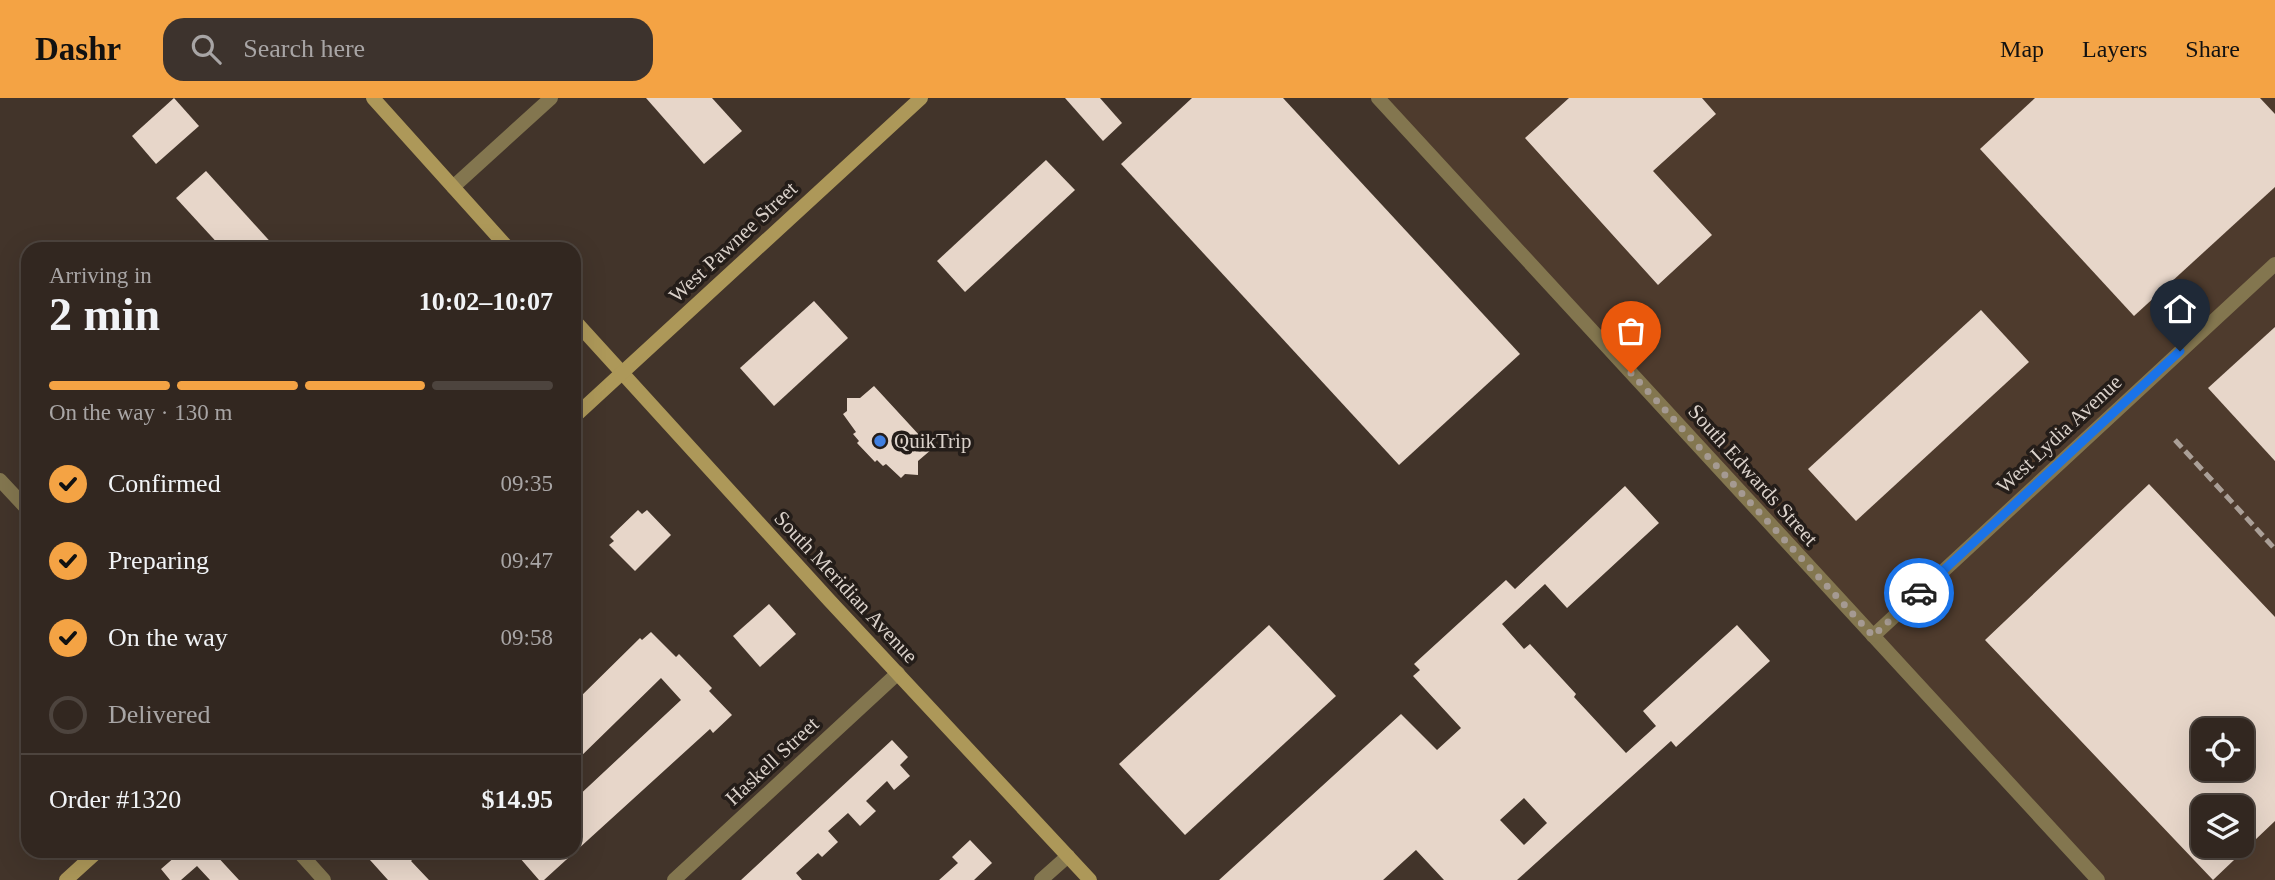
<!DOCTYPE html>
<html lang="en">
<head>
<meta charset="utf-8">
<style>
	:root { --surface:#322720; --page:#3d332d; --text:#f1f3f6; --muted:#a8a5a5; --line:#4d443e; --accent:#f4a344 }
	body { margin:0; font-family:Georgia,serif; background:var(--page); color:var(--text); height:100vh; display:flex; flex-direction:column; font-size:26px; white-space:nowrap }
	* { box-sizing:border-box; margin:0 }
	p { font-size:23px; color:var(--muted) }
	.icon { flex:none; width:38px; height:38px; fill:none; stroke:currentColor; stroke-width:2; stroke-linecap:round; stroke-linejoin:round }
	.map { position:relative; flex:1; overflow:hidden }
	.side { position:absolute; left:21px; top:144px; width:560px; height:616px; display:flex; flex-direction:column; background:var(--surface); border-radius:21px; box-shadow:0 7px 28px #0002,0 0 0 2px var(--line) }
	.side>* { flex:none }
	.tools { position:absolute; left:2191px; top:620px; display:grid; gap:14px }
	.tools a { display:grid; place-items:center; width:63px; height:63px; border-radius:14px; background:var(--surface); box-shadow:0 7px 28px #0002,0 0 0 2px var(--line); font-size:35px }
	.pin { position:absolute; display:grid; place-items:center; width:60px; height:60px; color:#fff; margin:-72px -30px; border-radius:50% 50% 50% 0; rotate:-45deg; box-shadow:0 0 7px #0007 }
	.pin .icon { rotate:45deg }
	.courier { position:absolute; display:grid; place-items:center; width:70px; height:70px; margin:-35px; border:5px solid #1a73e8; border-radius:50%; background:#fff; color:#222; box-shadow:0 2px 9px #0007 }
	.overview em { font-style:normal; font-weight:700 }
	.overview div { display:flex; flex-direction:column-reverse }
	.overview { display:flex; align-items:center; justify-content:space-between; height:119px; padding:0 28px }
	h1 { font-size:46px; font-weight:700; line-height:52px }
	.bar { display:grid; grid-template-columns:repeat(4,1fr); gap:10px 7px; align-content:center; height:84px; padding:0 28px }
	.bar i { height:9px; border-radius:5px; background:var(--line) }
	.bar .current { background:var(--accent) }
	.bar p { grid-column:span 4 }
	.line { display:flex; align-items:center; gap:18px; padding:0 28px; border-top:2px solid var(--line) }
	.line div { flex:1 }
	ol { padding:0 28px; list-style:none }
	li { display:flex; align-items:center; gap:21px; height:77px }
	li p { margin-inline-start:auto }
	li .icon { padding:7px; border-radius:50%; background:var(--accent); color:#111; stroke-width:4 }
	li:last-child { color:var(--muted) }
	li i { width:38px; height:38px; border:4px solid var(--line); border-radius:50% }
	header { display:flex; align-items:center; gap:42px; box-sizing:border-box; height:98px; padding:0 35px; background:var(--accent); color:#111 }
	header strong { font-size:33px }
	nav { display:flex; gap:38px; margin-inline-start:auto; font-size:24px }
	.search { width:490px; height:63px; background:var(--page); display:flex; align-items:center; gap:18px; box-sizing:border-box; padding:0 24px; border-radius:21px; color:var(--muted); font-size:26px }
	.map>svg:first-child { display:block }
	.built { fill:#4e3b2d; fill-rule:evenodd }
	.building { fill:#e7d6c9; fill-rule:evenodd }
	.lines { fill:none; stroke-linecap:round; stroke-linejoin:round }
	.street { stroke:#83764f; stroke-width:14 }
	.secondary { stroke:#ad9859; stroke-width:14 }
	.rail { stroke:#aba098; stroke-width:5; stroke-dasharray:10 5; stroke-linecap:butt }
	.done { stroke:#a59a92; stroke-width:7; stroke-dasharray:0 12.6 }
	.route { stroke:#1a73e8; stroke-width:9 }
	.shop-dot { fill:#3f7fe0; stroke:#241d19; stroke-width:2.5 }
	.labels { text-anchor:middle; stroke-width:7; stroke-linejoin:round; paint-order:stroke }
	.street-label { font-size:21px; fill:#dad1ca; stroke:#241d19 }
	.poi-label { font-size:21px; fill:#dad1ca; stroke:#241d19; text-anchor:start }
</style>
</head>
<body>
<header>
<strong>Dashr</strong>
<div class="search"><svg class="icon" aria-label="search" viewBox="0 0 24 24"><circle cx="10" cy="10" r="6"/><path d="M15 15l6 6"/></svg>Search here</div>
<nav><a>Map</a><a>Layers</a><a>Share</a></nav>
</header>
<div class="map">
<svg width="2275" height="782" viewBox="0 0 2275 782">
	<rect width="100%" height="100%" fill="#42342a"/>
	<path class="built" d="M1379,0H2275V782H2098ZM2203,632H2242V670H2203ZM2203,709H2242V747H2203Z"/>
	<g class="building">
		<path d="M174,0L199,28L156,66L132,38Z"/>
		<path d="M646,0H712L742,33L704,66Z"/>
		<path d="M1065,0H1100L1122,25L1103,43Z"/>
		<path d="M1192,0H1283L1520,256L1399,367L1121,66Z"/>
		<path d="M1569,0H1702L1716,16L1653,73L1712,137L1658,187L1525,40Z"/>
		<path d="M2035,0H2260L2275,16V89L2134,218L1980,51Z"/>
		<path d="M1046,62L1075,92L965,194L937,163Z"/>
		<path d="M206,73L276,150H222L176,100Z"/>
		<path d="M814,203L848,240L774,308L740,270Z"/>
		<path d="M1981,212L2029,264L1856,423L1808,371Z"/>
		<path d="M2275,229V363L2208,290Z"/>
		<path d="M874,288L932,351L918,363V377L905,376L901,380L886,366L883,368L877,362L875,364L857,345L859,343L853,336L856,334L843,316L847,313V300H860Z"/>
		<path d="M2149,386L2275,519V723L2213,782L1985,542ZM2203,632H2242V670H2203ZM2203,709H2242V747H2203Z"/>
		<path d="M1625,388L1659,425L1567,510L1545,486L1502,526L1524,551L1530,546L1576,596L1574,599L1626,655L1656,628L1643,613L1737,527L1770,563L1676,649L1671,643L1517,782H1444L1416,752L1383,782H1219L1401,616L1437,652L1461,630L1413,578L1420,572L1414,566L1506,482L1515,491ZM1524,700L1547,725L1524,747L1500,722Z"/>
		<path d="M638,412L642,416L647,412L671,437L635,473L609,447L614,443L610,439Z"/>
		<path d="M769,506L796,536L760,569L733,538Z"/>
		<path d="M1269,527L1336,598L1185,737L1119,666Z"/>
		<path d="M651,534L676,559L679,556L712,590L709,593L732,617L713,635L710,631L544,782H539L513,752H574V702L681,602L661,580L574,665V605L640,540L642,542Z"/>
		<path d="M892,642L908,659L900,667L910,678L894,692L887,683L866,703L876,713L860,728L848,715L828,733L838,744L822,759L818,755L796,775L802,782H741Z"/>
		<path d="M970,742L992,765L974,782H939L958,765L952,759Z"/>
		<path d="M183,752H216L214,755L239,782H210L197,768L181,782H170L161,771Z"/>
		<path d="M361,752H422L411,763L429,782H388Z"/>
	</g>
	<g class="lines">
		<g class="street">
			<path d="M1378,0L2098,782"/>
			<path d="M453,89L551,0"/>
			<path d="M0,382L28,412"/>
			<path d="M1873,538L2275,166"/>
			<path d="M297,752L324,782"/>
			<path d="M674,782L898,575"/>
			<path d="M1041,782L1068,758"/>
		</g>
		<g class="secondary">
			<path d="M373,0L508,150"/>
			<path d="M574,222L829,502L1090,782"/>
			<path d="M574,319L921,0"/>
			<path d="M66,782L99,752"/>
		</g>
		<path class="rail" d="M2175,342L2275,451"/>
	</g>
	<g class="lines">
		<path class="done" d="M1631,275L1873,538L1919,495"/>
		<path class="route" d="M1919,495L2180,253"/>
	</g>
	<circle class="shop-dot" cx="880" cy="343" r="7"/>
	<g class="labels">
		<g class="street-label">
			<text transform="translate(733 144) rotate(-43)" y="7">West Pawnee Street</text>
			<text transform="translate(2059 336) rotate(-43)" y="7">West Lydia Avenue</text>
			<text transform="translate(1753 377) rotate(48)" y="7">South Edwards Street</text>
			<text transform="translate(846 489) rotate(47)" y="7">South Meridian Avenue</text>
			<text transform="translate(772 663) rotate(-43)" y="7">Haskell Street</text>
		</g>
		<g class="poi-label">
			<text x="894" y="350">QuikTrip</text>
		</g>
	</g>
</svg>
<div class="tools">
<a><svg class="icon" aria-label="locate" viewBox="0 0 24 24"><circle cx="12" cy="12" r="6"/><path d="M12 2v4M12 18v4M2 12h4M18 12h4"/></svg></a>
<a><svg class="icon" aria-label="layers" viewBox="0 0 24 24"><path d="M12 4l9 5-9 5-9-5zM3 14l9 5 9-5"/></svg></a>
</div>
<div class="pin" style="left:1631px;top:275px;background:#ea580c"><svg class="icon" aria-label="bag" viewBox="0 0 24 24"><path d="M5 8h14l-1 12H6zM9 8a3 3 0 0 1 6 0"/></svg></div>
<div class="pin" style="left:2180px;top:253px;background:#1f2937"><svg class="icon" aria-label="home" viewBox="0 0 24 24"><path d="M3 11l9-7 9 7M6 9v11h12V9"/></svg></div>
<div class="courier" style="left:1919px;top:495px"><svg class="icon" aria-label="car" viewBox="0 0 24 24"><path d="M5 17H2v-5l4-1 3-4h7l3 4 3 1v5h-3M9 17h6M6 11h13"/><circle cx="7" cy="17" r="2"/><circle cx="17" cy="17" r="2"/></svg></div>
<section class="side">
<div class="overview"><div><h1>2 min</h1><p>Arriving in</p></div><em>10:02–10:07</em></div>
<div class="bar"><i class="current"></i><i class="current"></i><i class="current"></i><i></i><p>On the way · 130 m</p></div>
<ol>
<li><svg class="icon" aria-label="check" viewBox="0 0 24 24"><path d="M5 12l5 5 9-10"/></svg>Confirmed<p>09:35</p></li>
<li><svg class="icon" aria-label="check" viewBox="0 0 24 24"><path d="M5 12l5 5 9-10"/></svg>Preparing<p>09:47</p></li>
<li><svg class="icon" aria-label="check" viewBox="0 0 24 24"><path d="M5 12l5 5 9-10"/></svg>On the way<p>09:58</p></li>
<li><i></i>Delivered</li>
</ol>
<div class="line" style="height:91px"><div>Order #1320</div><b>$14.95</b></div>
</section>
</div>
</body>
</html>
